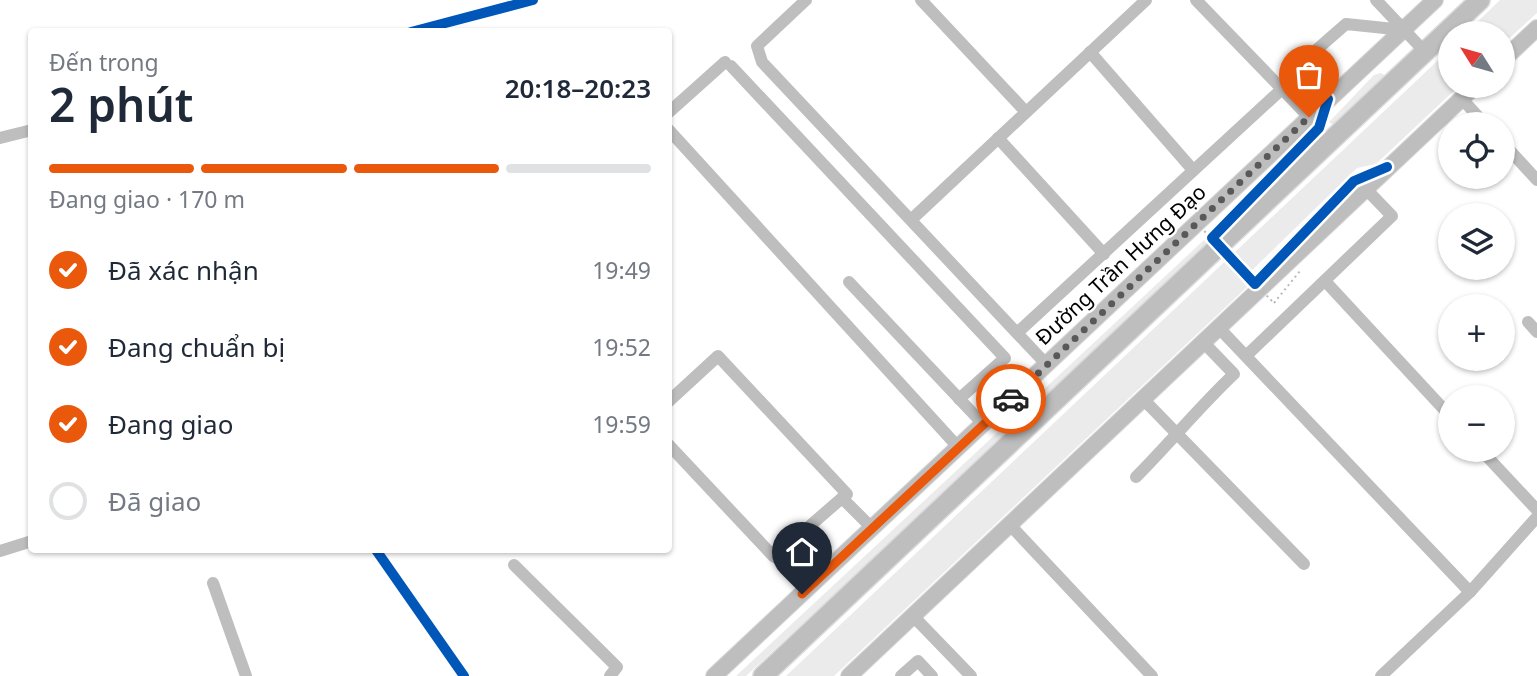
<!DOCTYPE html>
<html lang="vi">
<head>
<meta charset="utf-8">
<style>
	:root { --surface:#fff; --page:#f6f6f7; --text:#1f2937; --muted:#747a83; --line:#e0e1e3; --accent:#ea580c }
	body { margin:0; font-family:"Noto Sans",sans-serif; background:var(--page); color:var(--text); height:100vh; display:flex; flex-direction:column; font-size:26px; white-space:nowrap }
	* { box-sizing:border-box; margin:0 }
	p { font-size:23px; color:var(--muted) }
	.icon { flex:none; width:38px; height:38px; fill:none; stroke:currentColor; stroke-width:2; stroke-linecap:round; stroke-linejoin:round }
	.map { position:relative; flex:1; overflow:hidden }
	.sheet { position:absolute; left:28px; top:28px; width:644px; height:525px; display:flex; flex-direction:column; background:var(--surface); border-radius:7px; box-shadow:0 2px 5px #0004 }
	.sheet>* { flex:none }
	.needle { width:46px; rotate:307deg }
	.controls { position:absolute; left:1438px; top:21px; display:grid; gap:14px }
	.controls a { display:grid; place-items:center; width:77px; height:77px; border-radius:50%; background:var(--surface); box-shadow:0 2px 5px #0004; font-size:35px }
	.pin { position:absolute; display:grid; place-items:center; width:60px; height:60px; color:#fff; margin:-72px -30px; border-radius:50% 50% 50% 0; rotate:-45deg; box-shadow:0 0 7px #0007 }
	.pin .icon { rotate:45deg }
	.courier { position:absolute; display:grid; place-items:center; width:70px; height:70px; margin:-35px; border:5px solid #ea580c; border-radius:50%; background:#fff; color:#222; box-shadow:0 2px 9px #0007 }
	.headline em { font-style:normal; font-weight:600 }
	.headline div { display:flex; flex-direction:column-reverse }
	.headline { display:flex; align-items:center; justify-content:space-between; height:119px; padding:0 21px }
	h1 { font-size:46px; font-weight:600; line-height:52px }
	.bar { display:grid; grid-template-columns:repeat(4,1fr); gap:10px 7px; align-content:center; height:84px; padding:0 21px }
	.bar i { height:9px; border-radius:5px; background:var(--line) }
	.bar .selected { background:var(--accent) }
	.bar p { grid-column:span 4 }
	ol { padding:0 21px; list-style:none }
	li { display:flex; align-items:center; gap:21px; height:77px }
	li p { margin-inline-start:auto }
	li .icon { padding:7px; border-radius:50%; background:var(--accent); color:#fff; stroke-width:4 }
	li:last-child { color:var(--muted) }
	li i { width:38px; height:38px; border:4px solid var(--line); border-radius:50% }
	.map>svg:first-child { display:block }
	.green { fill:#ebebeb }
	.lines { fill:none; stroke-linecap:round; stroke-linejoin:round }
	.major-casing { stroke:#dbdbdb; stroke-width:18 }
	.highway-casing { stroke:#dbdbdb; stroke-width:22 }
	.path { stroke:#b9b9b9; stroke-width:2; stroke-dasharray:2 3.5; stroke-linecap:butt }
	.minor { stroke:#bebebe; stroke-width:12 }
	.major { stroke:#bebebe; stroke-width:16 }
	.highway { stroke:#bebebe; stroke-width:19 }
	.path-bridge { stroke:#b9b9b9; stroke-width:2; stroke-dasharray:2 3.5; stroke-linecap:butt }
	.minor-bridge { stroke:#bebebe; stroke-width:12 }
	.cycleway-casing { stroke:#fff; stroke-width:15 }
	.cycleway { stroke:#0057b8; stroke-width:10 }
	.done { stroke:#595959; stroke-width:7; stroke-dasharray:0 12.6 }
	.route { stroke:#ea580c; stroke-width:9 }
	.labels { text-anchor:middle; stroke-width:5; stroke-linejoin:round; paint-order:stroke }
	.street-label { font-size:21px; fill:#000; stroke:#fff }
</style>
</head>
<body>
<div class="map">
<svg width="1537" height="676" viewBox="0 0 1537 676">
	<rect width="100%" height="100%" fill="#fff"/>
	<g class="green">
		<path d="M1500,0H1537V13L1503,44V33H1466Z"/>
		<path d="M1451,48V86H1459L1376,164L1357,168L1242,280L1247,287L834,676H786Z"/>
		<path d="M1381,73L1386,76L1333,125L1329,122L1374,75Z"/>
		<path d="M1204,240L1209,246L746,676H736Z"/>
	</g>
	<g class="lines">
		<g class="major-casing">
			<g id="major">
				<path d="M1503,60L1537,28"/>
				<path d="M714,676L1435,0"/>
				<path d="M849,676L1475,86"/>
			</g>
		</g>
		<g class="highway-casing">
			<path id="highway" d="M763,676L1480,0"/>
		</g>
		<path class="path" d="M1274,303L1300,271"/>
		<g class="minor">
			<path d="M806,0L757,46L762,62L1047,365"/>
			<path d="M921,0L1026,112"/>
			<path d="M1196,0L1309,117"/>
			<path d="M1376,0L1425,52"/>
			<path d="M411,32L533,0"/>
			<path d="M1090,52L1193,170"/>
			<path d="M731,66L1005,358L959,399"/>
			<path d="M1462,99L1485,124"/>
			<path d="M668,113L725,62"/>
			<path d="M668,129L958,447"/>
			<path d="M0,138L32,130"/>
			<path d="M998,138L1104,254"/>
			<path d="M1503,143L1537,180"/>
			<path d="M912,219L1146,0"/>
			<path d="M1217,244L1212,238L1319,128L1327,102"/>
			<path d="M1233,260L1255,284L1354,181L1383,169"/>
			<path d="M1325,281L1451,417"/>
			<path d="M849,282L983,424"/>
			<path d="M1528,322L1537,332"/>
			<path d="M1219,328L1470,592"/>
			<path d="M1017,333L1282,89L1299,65L1346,24L1404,30"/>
			<path d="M1247,355L1392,216L1365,188"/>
			<path d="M1144,400L1304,564"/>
			<path d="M668,402L718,356L847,494L842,498"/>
			<path d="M668,444L774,557L842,498L872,528"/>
			<path d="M1481,450L1537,510"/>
			<path d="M1136,477C1170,443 1199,407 1234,374L1204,343"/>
			<path d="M1010,525L1152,676"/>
			<path d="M376,550L464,676"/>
			<path d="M0,551L32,541"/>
			<path d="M514,565L617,667L610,676"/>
			<path d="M213,583L246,676"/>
			<path d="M914,617L971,676"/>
			<path d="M901,676L918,661L932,676"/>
			<path d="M1381,676L1470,592L1537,517"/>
		</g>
		<use href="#major" class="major"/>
		<use href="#highway" class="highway"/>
		<g class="path-bridge">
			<path d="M1193,219L1208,235"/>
			<path d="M1255,284L1274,303"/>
		</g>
		<path class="minor-bridge" d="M1217,244L1233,260"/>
		<g class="cycleway-casing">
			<g id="cycleway">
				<path d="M411,32L533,0"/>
				<path d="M1328,99L1319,128L1212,238L1255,284L1354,181L1387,167"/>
				<path d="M376,550L464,676"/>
			</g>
		</g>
		<use href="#cycleway" class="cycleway"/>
	</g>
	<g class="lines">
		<path class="done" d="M1011,399L1309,117"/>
		<path class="route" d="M802,594L1011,399"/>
	</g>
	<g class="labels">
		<g class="street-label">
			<text transform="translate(1121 265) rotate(-43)" y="7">Đường Trần Hưng Đạo</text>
		</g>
	</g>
</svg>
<div class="controls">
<a><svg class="needle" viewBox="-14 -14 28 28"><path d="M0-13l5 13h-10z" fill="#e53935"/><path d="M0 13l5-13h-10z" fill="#747a83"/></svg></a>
<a><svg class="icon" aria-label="locate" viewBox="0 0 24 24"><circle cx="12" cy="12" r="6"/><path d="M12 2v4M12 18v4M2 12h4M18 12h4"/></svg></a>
<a><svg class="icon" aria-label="layers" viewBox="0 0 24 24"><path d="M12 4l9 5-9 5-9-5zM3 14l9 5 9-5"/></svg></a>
<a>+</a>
<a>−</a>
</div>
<div class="pin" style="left:1309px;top:117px;background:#ea580c"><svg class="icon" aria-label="bag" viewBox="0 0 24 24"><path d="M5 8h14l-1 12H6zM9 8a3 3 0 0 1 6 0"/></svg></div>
<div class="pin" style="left:802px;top:594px;background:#1f2937"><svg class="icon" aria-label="home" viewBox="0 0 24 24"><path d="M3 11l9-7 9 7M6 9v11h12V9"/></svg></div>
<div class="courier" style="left:1011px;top:399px"><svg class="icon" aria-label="car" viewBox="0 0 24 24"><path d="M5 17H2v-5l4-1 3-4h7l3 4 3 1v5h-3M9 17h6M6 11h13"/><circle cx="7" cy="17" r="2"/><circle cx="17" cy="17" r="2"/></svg></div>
<section class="sheet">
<div class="headline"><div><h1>2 phút</h1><p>Đến trong</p></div><em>20:18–20:23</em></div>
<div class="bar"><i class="selected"></i><i class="selected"></i><i class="selected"></i><i></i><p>Đang giao · 170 m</p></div>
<ol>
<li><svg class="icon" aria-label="check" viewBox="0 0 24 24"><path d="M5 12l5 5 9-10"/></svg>Đã xác nhận<p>19:49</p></li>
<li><svg class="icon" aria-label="check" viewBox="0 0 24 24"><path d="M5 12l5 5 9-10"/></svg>Đang chuẩn bị<p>19:52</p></li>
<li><svg class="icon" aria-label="check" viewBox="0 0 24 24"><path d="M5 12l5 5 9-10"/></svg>Đang giao<p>19:59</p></li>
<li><i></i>Đã giao</li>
</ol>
</section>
</div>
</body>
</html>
